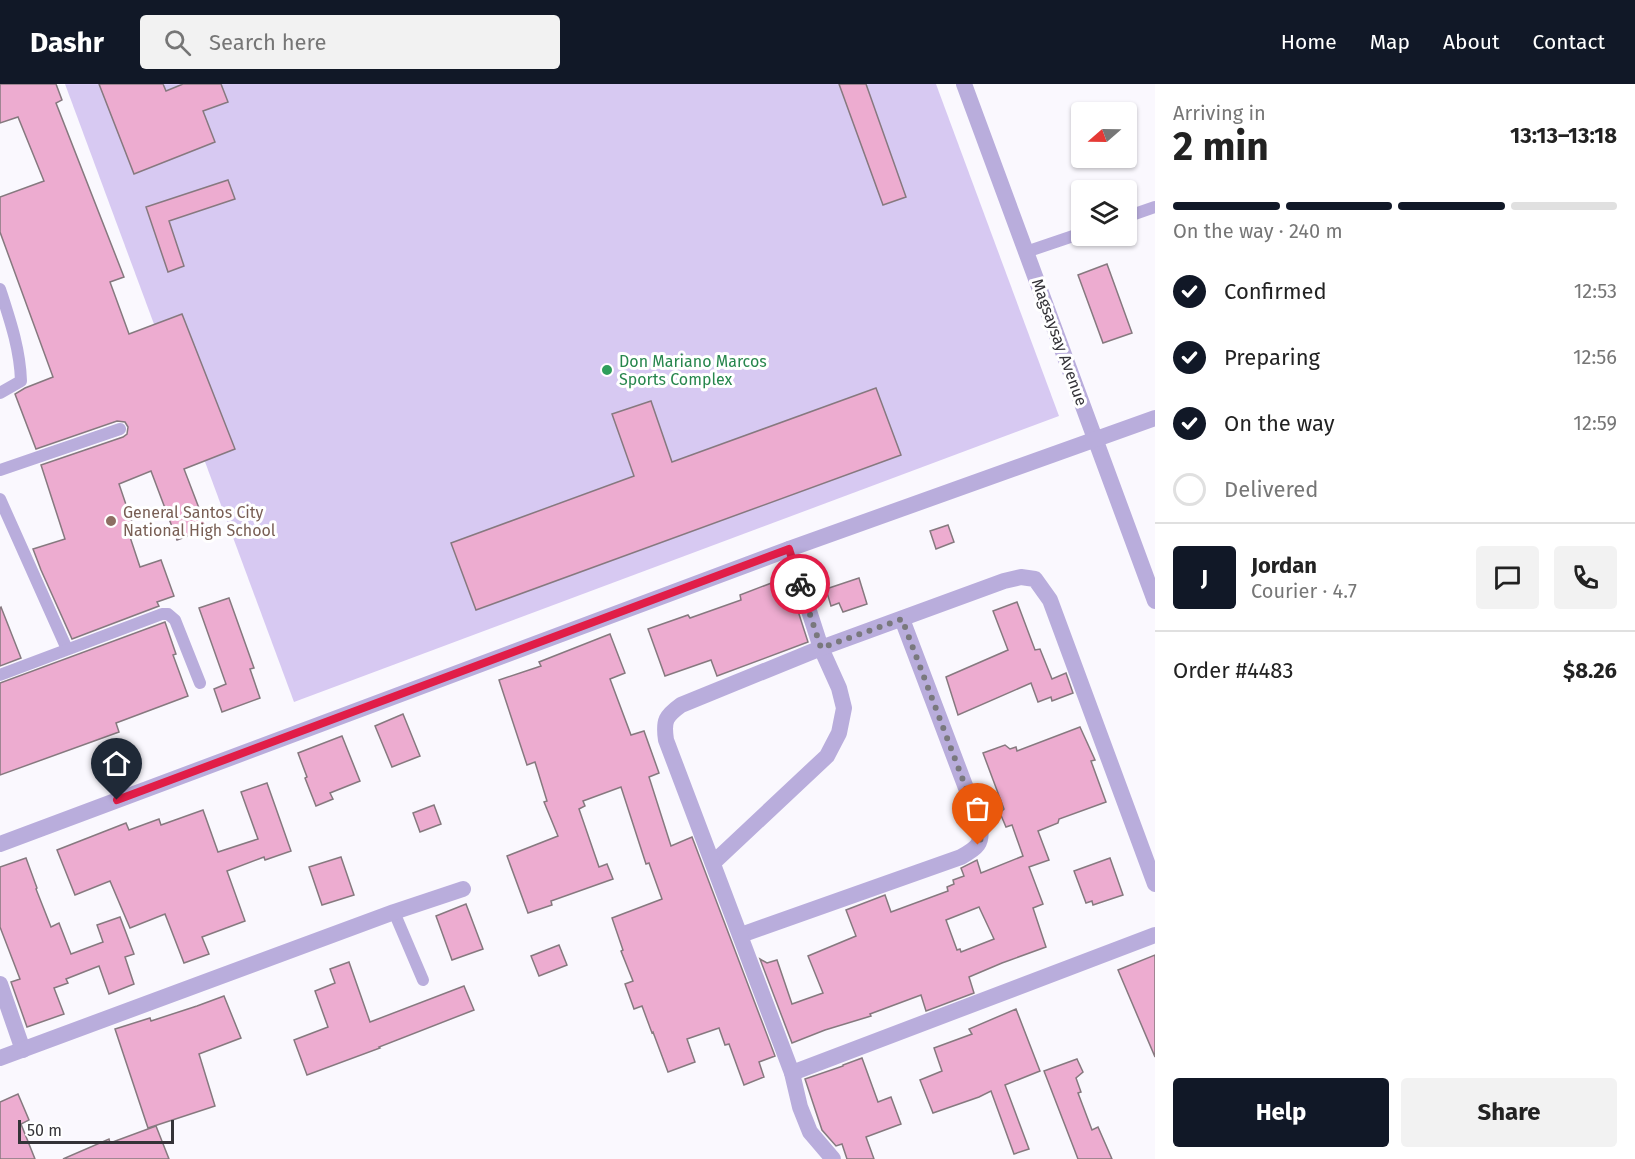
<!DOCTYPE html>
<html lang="en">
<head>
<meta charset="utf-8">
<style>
	:root { --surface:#fff; --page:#f2f2f2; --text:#222; --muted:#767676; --line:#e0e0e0; --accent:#111827 }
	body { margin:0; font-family:"Fira Sans",sans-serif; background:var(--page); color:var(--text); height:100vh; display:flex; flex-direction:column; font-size:22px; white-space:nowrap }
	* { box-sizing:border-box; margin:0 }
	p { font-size:20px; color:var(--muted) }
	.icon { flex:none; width:33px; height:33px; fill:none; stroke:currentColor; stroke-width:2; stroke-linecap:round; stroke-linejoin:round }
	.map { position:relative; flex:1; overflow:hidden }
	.drawer { display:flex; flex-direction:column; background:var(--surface); width:480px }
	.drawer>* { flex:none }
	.needle { width:39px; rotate:250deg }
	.fabs { position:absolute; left:1071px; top:18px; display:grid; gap:12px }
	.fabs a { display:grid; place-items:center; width:66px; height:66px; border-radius:6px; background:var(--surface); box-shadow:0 2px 4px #0004; font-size:30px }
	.scale { position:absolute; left:18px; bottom:15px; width:156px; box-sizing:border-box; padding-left:6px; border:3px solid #343338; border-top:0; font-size:16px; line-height:21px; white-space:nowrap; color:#343338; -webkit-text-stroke:4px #fff; paint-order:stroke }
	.pin { position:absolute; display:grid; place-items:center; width:51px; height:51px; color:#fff; margin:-62px -26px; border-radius:50% 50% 50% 0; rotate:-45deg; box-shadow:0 0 6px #0007 }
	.pin .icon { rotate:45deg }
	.courier { position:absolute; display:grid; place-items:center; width:60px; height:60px; margin:-30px; border:4px solid #e11d48; border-radius:50%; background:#fff; color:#222; box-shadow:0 2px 8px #0007 }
	.headline em { font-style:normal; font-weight:700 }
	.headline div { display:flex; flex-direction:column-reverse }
	.headline { display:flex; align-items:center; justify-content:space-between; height:102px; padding:0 18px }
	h1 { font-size:39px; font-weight:700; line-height:45px }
	.bar { display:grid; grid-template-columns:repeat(4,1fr); gap:9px 6px; align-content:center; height:72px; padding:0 18px }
	.bar i { height:8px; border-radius:4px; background:var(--line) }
	.bar .current { background:var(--accent) }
	.bar p { grid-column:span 4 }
	.line { display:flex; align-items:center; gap:15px; padding:0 18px; border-top:2px solid var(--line) }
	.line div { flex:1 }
	.round { display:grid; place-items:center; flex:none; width:63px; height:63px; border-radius:6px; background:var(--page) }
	ol { padding:0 18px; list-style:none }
	li { display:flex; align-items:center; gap:18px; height:66px }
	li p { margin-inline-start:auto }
	li .icon { padding:6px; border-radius:50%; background:var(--accent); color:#fff; stroke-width:4 }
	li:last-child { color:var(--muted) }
	li i { width:33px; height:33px; border:3px solid var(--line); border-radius:50% }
	.action { display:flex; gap:12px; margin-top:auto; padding:12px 18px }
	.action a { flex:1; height:69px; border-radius:6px; background:var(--accent); color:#fff; font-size:24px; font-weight:700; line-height:69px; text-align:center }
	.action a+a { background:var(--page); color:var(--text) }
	header { display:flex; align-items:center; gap:36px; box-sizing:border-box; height:84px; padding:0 30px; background:var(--accent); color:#fff }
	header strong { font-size:28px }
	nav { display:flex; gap:33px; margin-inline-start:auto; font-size:21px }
	.search { width:420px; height:54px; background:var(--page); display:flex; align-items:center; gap:15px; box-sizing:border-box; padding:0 21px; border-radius:6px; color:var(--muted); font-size:22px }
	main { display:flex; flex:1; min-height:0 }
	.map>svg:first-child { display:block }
	.green { fill:#d7c9f2 }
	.building { fill:#edacd0; stroke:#86797f; stroke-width:1.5; fill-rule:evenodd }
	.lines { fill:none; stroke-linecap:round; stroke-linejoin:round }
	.service { stroke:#b9addc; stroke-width:12 }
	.minor { stroke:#b9addc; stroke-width:16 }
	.done { stroke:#79787d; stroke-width:6; stroke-dasharray:0 10.8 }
	.route { stroke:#e11d48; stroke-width:8 }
	.leisure-dot { fill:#2e9e5b; stroke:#fff; stroke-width:2 }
	.education-dot { fill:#8d6e63; stroke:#fff; stroke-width:2 }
	.labels { text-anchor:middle; stroke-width:6; stroke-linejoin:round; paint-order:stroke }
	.street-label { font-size:16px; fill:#343338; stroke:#fff }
	.leisure-label { font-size:16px; fill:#27864d; stroke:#fff; text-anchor:start }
	.education-label { font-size:16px; fill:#785e54; stroke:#fff; text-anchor:start }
</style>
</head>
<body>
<header>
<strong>Dashr</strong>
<div class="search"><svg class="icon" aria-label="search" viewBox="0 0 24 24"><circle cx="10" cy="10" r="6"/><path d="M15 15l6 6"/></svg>Search here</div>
<nav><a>Home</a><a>Map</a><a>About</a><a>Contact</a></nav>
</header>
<main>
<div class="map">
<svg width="1155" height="1075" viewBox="0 0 1155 1075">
	<rect width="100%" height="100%" fill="#faf8fe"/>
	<path class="green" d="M65,0H936L1059,332L294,618Z"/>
	<g class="building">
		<path d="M0,0H56L62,16L56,19L124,193L110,198L129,250L182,230L235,365L184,385L207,445L177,456L151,387L119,400L136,450L130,453L140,483L161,476L174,512L157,518L159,522L72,555L41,486L33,465L65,455L41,381L123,353L127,350L128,343L125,338L117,337L36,365L15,310L25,304L53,293L0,148V113L44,97L18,33L0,39Z"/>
		<path d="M99,0H163L166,7L183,0H221L228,18L203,27L215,58L134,90Z"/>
		<path d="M839,0H866L906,113L883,121Z"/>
		<path d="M228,96L235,115L169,137L184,182L168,188L146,123Z"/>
		<path d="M1107,180L1132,249L1103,259L1078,191Z"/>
		<path d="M876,304L901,371L476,526L451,459L634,392L612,330L651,317L672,378Z"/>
		<path d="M948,441L954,458L936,465L930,447Z"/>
		<path d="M787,493L808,558L717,592L711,576L665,592L648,545L688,531L690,534L741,516L740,511Z"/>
		<path d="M859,494L867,520L843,528L839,519L831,522L826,505Z"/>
		<path d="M229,514L254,584L250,585L260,614L222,628L214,605L226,600L199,524Z"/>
		<path d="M1017,518L1035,566L1040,565L1052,595L1066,589L1073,609L1052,617L1051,613L1038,618L1031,599L958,631L946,593L1008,566L993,527Z"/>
		<path d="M1,523L21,574L0,582V524Z"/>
		<path d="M165,538L176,570L173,571L188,612L116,639L119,648L0,691V599Z"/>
		<path d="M610,550L625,589L610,595L631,651L644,647L659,689L649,693L671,762L692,753L775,972L759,978L764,993L744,1001L729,960L725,961L719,944L687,955L695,978L668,988L653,948L652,949L642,922L634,925L625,900L633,897L621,867L623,866L612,834L662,815L649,779L646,780L621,703L583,717L585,722L579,725L599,783L607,780L613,795L551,817L552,821L528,829L507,772L558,752L544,718L547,717L535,678L527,681L499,596L541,582L539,578Z"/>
		<path d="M403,630L420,672L392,683L375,642Z"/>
		<path d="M1080,643L1095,676L1091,677L1106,718L1059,735L1058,739L1038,747L1049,776L1029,783L1043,820L1033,824L1046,863L1002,879L969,893L974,909L926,927L921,911L870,930L871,932L825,946L792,959L760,875L767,879L777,876L792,920L823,909L808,872L856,852L846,826L885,811L891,828L948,807L947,803L954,800L953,796L964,792L961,784L977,776L981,789L1023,772L1012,741L1006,743L1000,729L1004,725L983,669L1005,661L1010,665L1016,663L1017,667ZM979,823L994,855L961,868L960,865L957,866L946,836Z"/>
		<path d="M342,652L360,697L330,709L333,715L316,722L305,694L307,693L298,669Z"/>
		<path d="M267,699L291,767L265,776L264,773L227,787L245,837L202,853L209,870L184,879L165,830L130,844L110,797L75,811L57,766L126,739L129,746L159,735L161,741L203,726L218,768L258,755L241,708Z"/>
		<path d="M434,721L441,740L420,748L413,729Z"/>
		<path d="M341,773L354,811L322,821L309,783Z"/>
		<path d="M26,774L37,804L36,805L51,843L59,839L71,870L103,858L97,841L120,833L134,870L125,873L134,900L109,910L99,882L66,895L68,899L54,904L64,930L27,943L11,898L20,895L0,843V783Z"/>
		<path d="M1110,774L1123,811L1093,821L1092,817L1086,819L1074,787Z"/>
		<path d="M466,820L483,865L452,876L436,832Z"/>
		<path d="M559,861L567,881L539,892L531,872Z"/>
		<path d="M1155,871V973L1118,886Z"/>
		<path d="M349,878L370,938L464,902L474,926L379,963L380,964L307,991L294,956L328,943L315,907L335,899L330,885Z"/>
		<path d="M224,912L241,954L199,970L215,1022L148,1044L115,945L150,934L151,937L197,922Z"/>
		<path d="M1016,925L1040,987L1005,1001L1029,1065L1014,1070L991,1007L979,1013L933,1029L920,996L942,987L934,964L972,950L969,945Z"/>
		<path d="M862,974L878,1018L891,1013L901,1040L866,1053L874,1075H847L842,1060L836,1062L822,1046L805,995L843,982V981Z"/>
		<path d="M1077,975L1083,988L1076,994L1081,1008L1078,1009L1092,1046L1098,1043L1112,1075H1078L1044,987Z"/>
		<path d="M18,1010L29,1036L21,1040L35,1075H0V1018Z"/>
		<path d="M156,1042L169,1075H63L109,1055L110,1059Z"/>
	</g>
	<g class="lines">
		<g class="service">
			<path d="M1126,133L1155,123"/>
			<path d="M1026,168L1082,149"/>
			<path d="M0,205C10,236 20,265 21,297L0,309"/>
			<path d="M0,386L120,345"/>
			<path d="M0,415L67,565"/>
			<path d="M0,591L162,530H168L175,536L200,599"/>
			<path d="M394,828L423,896"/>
		</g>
		<g class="minor">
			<path d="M964,0L1155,517"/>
			<path d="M0,760L789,465L1155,334"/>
			<path d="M713,779L827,672L839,649L844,624L839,604L821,564L789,465"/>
			<path d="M741,851L961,773C977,764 983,760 980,741L902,535"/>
			<path d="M0,900L23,966"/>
			<path d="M0,974L394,828L463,805"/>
			<path d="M792,989L1155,851"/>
			<path d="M833,1075L810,1048L800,1023L792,989L666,656C663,636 666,632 681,621L821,564L1004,497L1021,493L1035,495L1050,516L1155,800"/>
		</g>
	</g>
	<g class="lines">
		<path class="done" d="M800,500L821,564L902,535L980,741L982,752L978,761"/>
		<path class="route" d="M117,716L789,465L800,500"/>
	</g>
	<circle class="leisure-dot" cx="607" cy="286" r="6"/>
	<circle class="education-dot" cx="111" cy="437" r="6"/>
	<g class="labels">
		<g class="street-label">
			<text transform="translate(1060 258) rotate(70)" y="6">Magsaysay Avenue</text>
		</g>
		<g class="leisure-label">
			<text x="619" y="283">Don Mariano Marcos<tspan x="619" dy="18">Sports Complex</tspan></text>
		</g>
		<g class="education-label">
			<text x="123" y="434">General Santos City<tspan x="123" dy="18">National High School</tspan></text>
		</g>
	</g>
</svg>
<div class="fabs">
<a><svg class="needle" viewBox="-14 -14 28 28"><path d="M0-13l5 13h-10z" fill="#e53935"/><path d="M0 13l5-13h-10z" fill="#767676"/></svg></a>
<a><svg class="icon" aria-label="layers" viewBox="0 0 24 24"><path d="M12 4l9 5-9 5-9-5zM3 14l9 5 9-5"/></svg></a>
</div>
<div class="scale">50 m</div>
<div class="pin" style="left:978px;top:761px;background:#ea580c"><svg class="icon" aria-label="bag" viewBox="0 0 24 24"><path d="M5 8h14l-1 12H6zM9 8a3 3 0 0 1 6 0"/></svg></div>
<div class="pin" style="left:117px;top:716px;background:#1f2937"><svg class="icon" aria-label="home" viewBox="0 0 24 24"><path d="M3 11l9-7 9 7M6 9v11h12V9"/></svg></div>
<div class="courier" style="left:800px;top:500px"><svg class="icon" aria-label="bike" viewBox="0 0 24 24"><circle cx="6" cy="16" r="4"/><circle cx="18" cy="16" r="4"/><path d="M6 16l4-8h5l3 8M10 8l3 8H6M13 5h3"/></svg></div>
</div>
<section class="drawer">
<div class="headline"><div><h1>2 min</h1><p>Arriving in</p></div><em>13:13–13:18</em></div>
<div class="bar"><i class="current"></i><i class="current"></i><i class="current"></i><i></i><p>On the way · 240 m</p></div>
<ol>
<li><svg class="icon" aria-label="check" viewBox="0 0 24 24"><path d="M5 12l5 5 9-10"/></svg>Confirmed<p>12:53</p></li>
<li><svg class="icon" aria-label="check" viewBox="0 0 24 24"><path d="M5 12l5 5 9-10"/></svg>Preparing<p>12:56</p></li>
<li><svg class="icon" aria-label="check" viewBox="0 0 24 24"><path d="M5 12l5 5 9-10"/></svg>On the way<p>12:59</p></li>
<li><i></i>Delivered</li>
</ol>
<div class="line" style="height:108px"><b class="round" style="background:var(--accent);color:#fff">J</b><div><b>Jordan</b><p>Courier · 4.7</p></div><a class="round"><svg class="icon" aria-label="chat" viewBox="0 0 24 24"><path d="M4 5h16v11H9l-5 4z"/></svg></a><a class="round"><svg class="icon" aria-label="phone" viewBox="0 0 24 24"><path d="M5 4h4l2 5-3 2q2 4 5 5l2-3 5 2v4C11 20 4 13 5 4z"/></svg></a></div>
<div class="line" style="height:78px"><div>Order #4483</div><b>$8.26</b></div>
<div class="action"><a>Help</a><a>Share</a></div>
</section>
</main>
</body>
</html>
